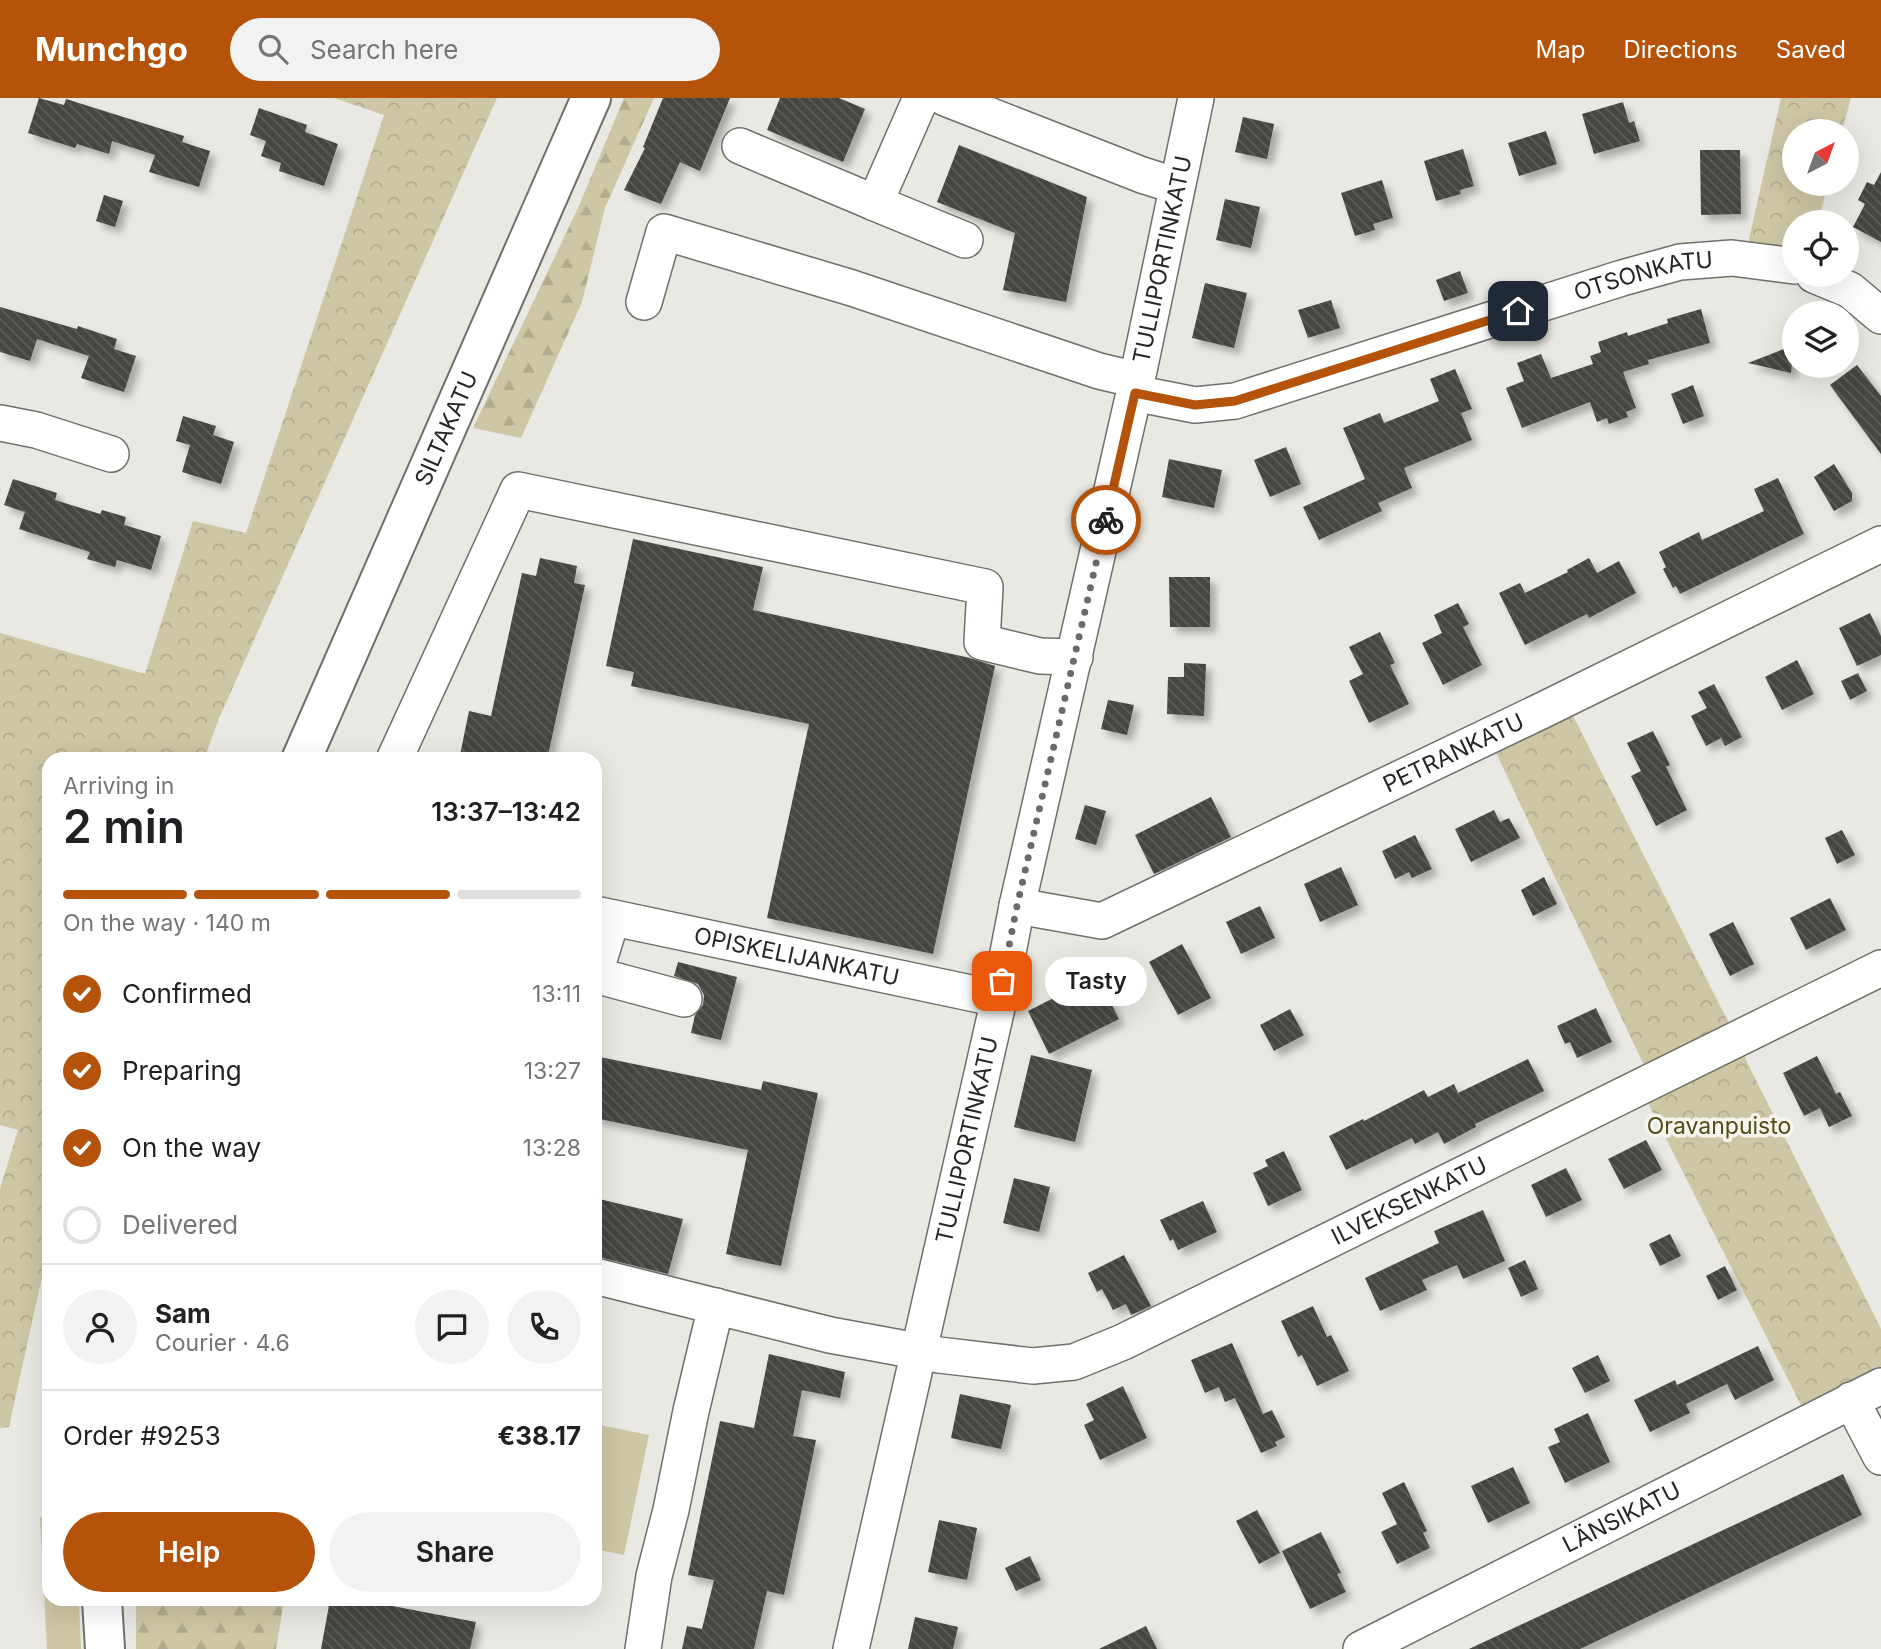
<!DOCTYPE html>
<html lang="en">
<head>
<meta charset="utf-8">
<style>
	:root { --surface:#fff; --page:#f2f2f2; --text:#202124; --muted:#757577; --line:#e0e0e0; --accent:#b45309 }
	body { margin:0; font-family:Inter,sans-serif; background:var(--page); color:var(--text); height:100vh; display:flex; flex-direction:column; font-size:26px; white-space:nowrap }
	* { box-sizing:border-box; margin:0 }
	p { font-size:23px; color:var(--muted) }
	.icon { flex:none; width:38px; height:38px; fill:none; stroke:currentColor; stroke-width:2; stroke-linecap:round; stroke-linejoin:round }
	.map { position:relative; flex:1; overflow:hidden }
	.drawer { position:absolute; left:42px; top:654px; width:560px; height:854px; display:flex; flex-direction:column; background:var(--surface); border-radius:21px; box-shadow:0 7px 28px #0002 }
	.drawer>* { flex:none }
	.needle { width:46px; rotate:41deg }
	.fabs { position:absolute; left:1782px; top:21px; display:grid; gap:14px }
	.fabs a { display:grid; place-items:center; width:77px; height:77px; border-radius:50%; background:var(--surface); box-shadow:0 7px 28px #0002; font-size:35px }
	.pin { position:absolute; display:grid; place-items:center; width:60px; height:60px; color:#fff; margin:-30px; border-radius:14px; box-shadow:0 4px 10px #0006 }
	.courier { position:absolute; display:grid; place-items:center; width:70px; height:70px; margin:-35px; border:5px solid #b45309; border-radius:50%; background:#fff; color:#222; box-shadow:0 2px 9px #0007 }
	.bubble { position:absolute; height:49px; border-radius:24px; background:var(--surface); box-shadow:0 7px 28px #0002; font-size:23px; font-weight:600; line-height:49px; text-align:center }
	.overview em { font-style:normal; font-weight:600 }
	.overview div { display:flex; flex-direction:column-reverse }
	.overview { display:flex; align-items:center; justify-content:space-between; height:119px; padding:0 21px }
	h1 { font-size:46px; font-weight:600; line-height:52px }
	.bar { display:grid; grid-template-columns:repeat(4,1fr); gap:10px 7px; align-content:center; height:84px; padding:0 21px }
	.bar i { height:9px; border-radius:5px; background:var(--line) }
	.bar .current { background:var(--accent) }
	.bar p { grid-column:span 4 }
	.line { display:flex; align-items:center; gap:18px; padding:0 21px; border-top:2px solid var(--line) }
	.line div { flex:1 }
	.round { display:grid; place-items:center; flex:none; width:74px; height:74px; border-radius:37px; background:var(--page) }
	ol { padding:0 21px; list-style:none }
	li { display:flex; align-items:center; gap:21px; height:77px }
	li p { margin-inline-start:auto }
	li .icon { padding:7px; border-radius:50%; background:var(--accent); color:#fff; stroke-width:4 }
	li:last-child { color:var(--muted) }
	li i { width:38px; height:38px; border:4px solid var(--line); border-radius:50% }
	.button { display:flex; gap:14px; margin-top:auto; padding:14px 21px }
	.button a { flex:1; height:80px; border-radius:42px; background:var(--accent); color:#fff; font-size:28px; font-weight:600; line-height:80px; text-align:center }
	.button a+a { background:var(--page); color:var(--text) }
	header { display:flex; align-items:center; gap:42px; box-sizing:border-box; height:98px; padding:0 35px; background:var(--accent); color:#fff }
	header strong { font-size:33px }
	nav { display:flex; gap:38px; margin-inline-start:auto; font-size:24px }
	.search { width:490px; height:63px; background:var(--page); display:flex; align-items:center; gap:18px; box-sizing:border-box; padding:0 24px; border-radius:38px; color:var(--muted); font-size:26px }
	.map>svg:first-child { display:block }
	.grass { fill:#cec7a6 }
	.forest { fill:url(#forest-firs) }
	.park { fill:url(#park-crowns) }
	.building { fill:url(#building-back-hatch); filter:url(#shadow) }
	.lines { fill:none; stroke-linecap:round; stroke-linejoin:round }
	.minor-casing { stroke:#706f6a; stroke-width:38 }
	.major-casing { stroke:#706f6a; stroke-width:42 }
	.minor { stroke:#fff; stroke-width:35 }
	.major { stroke:#fff; stroke-width:38 }
	.done { stroke:#6b6a66; stroke-width:7; stroke-dasharray:0 12.6 }
	.route { stroke:#b45309; stroke-width:9 }
	.labels { text-anchor:middle; stroke-width:7; stroke-linejoin:round; paint-order:stroke }
	.street-label { font-size:23px; fill:#272624; stroke:#f6f5ef }
	.park-label { font-size:23px; fill:#554b17; stroke:#f6f5ef }
</style>
</head>
<body>
<header>
<strong>Munchgo</strong>
<div class="search"><svg class="icon" aria-label="search" viewBox="0 0 24 24"><circle cx="10" cy="10" r="6"/><path d="M15 15l6 6"/></svg>Search here</div>
<nav><a>Map</a><a>Directions</a><a>Saved</a></nav>
</header>
<div class="map">
<svg width="1881" height="1551" viewBox="0 0 1881 1551">
	<defs>
		<pattern id="forest-firs" width="22" height="20" patternUnits="userSpaceOnUse" patternTransform="scale(1.75)"><rect width="22" height="20" fill="#cec7a6"/><path d="M5 1l3.5 6h-7zM16 11l3.5 6h-7z" fill="#b1ab8f"/></pattern>
		<pattern id="park-crowns" width="20" height="18" patternUnits="userSpaceOnUse" patternTransform="scale(1.75)"><rect width="20" height="18" fill="#cec7a6"/><path d="M2 6a3 3 0 1 1 6 0M12 15a3 3 0 1 1 6 0" fill="none" stroke="#b1ab8f"/></pattern>
		<pattern id="building-back-hatch" width="6" height="6" patternUnits="userSpaceOnUse" patternTransform="scale(1.75)"><rect width="6" height="6" fill="#464540"/><path d="M-1 5l2 2M0 0l6 6M5-1l2 2" fill="none" stroke="#5e5d59"/></pattern>
		<filter id="shadow"><feDropShadow dx="6" dy="6" stdDeviation="3.5" flood-color="#0004"/></filter>
	</defs>
	<rect width="100%" height="100%" fill="#e9e8e2"/>
	<g class="grass">
		<path d="M595,1326L649,1337L624,1457L595,1451Z"/>
		<path d="M40,1419H49V1502H79L81,1551H47Z"/>
	</g>
	<g class="forest">
		<path d="M624,0H654L605,110L582,204L521,340L473,330L578,110Z"/>
		<path d="M136,1502H284L276,1551H136Z"/>
	</g>
	<g class="park">
		<path d="M334,0H497L220,618L204,661L49,662V1147L9,1329L0,1330V1091L18,1032L0,1027V535L145,576L193,423L246,435L384,17Z"/>
		<path d="M1781,0H1851L1842,33H1794V86H1828L1818,124H1794V162L1746,154Z"/>
		<path d="M1565,602L1736,939L1651,982L1489,640Z"/>
		<path d="M1738,946L1881,1231V1269L1801,1307L1642,993Z"/>
	</g>
	<g class="building">
		<path d="M39,0L64,7L66,1L184,38L182,44L210,53L199,89L149,74L155,57L112,43L109,56L77,46L75,50L28,35Z"/>
		<path d="M663,0H730L700,73L680,64L661,106L624,92L645,50L643,49Z"/>
		<path d="M780,0H839L865,11L843,64L767,32Z"/>
		<path d="M1623,4L1629,25L1634,23L1640,43L1594,56L1582,16Z"/>
		<path d="M259,10L307,27L305,34L338,46L324,88L279,73L281,65L261,58L266,43L250,37Z"/>
		<path d="M1243,19L1274,26L1267,61L1235,54Z"/>
		<path d="M1546,33L1557,66L1519,78L1508,45Z"/>
		<path d="M959,47L1087,99L1066,204L1003,192L1015,135L937,104Z"/>
		<path d="M1463,51L1474,88L1460,92L1461,96L1436,103L1424,63Z"/>
		<path d="M1700,52H1740L1741,116L1701,117Z"/>
		<path d="M1881,74V144L1853,129L1865,106L1858,102L1867,84L1874,87Z"/>
		<path d="M1382,82L1393,120L1373,126L1375,132L1355,138L1341,95Z"/>
		<path d="M104,97L123,103L115,129L96,123Z"/>
		<path d="M1225,101L1260,109L1251,150L1216,142Z"/>
		<path d="M1460,173L1468,195L1444,203L1436,182Z"/>
		<path d="M1205,185L1247,195L1234,250L1192,240Z"/>
		<path d="M1331,202L1340,230L1308,240L1298,212Z"/>
		<path d="M0,209L77,231L78,228L117,241L114,251L136,258L124,294L81,280L89,258L37,241L30,263L0,254Z"/>
		<path d="M1701,211L1710,245L1648,262L1649,266L1623,274L1636,310L1626,314L1628,319L1609,326L1607,320L1597,324L1590,304L1522,330L1506,290L1524,283L1517,265L1541,256L1551,280L1593,266L1590,258L1601,254L1598,244L1627,234L1628,238L1668,225L1667,221Z"/>
		<path d="M1794,247L1791,275L1748,265Z"/>
		<path d="M1857,267L1881,298V356L1830,287Z"/>
		<path d="M1455,271L1472,311L1461,315L1472,342L1404,370L1412,390L1378,405L1382,413L1319,442L1303,409L1365,381L1343,330L1380,315L1384,325L1439,303L1430,281Z"/>
		<path d="M1693,287L1704,318L1683,326L1671,296Z"/>
		<path d="M183,318L216,328L213,337L234,344L221,386L182,374L190,347L176,343Z"/>
		<path d="M1286,349L1301,386L1270,399L1254,362Z"/>
		<path d="M1169,361L1222,372L1214,410L1162,399Z"/>
		<path d="M1834,366L1852,395V403L1834,413L1814,379Z"/>
		<path d="M1778,380L1804,436L1680,496L1676,488L1673,490L1663,471L1666,469L1659,454L1699,434L1702,442L1764,413L1754,391Z"/>
		<path d="M13,381L57,395L55,402L100,416L102,412L126,419L124,427L161,438L151,472L117,462L115,469L87,461L90,454L19,431L25,414L4,407Z"/>
		<path d="M633,441L763,469L753,512L970,560L995,568L933,856L767,820L809,626L631,588L634,574L606,568Z"/>
		<path d="M540,460L577,468L574,485L585,487L547,662H459L469,613L491,618L522,475L536,478Z"/>
		<path d="M1589,460L1597,475L1619,463L1636,495L1589,520L1587,516L1525,547L1499,495L1520,485L1525,495L1568,474L1567,472Z"/>
		<path d="M1169,479H1210V529H1170Z"/>
		<path d="M1458,505L1469,526L1463,529L1482,567L1443,587L1422,545L1442,535L1434,517Z"/>
		<path d="M1870,515L1881,538V557L1857,568L1839,530Z"/>
		<path d="M1380,534L1395,565L1390,567L1409,606L1369,625L1349,583L1363,576L1349,549Z"/>
		<path d="M1797,562L1814,596L1782,612L1765,579Z"/>
		<path d="M1184,565L1206,566L1204,618L1167,616L1168,579H1184Z"/>
		<path d="M1858,575L1867,593L1850,602L1841,583Z"/>
		<path d="M1714,586L1742,639L1725,648L1721,640L1706,648L1691,618L1707,610L1698,594Z"/>
		<path d="M1108,602L1134,607L1127,637L1101,631Z"/>
		<path d="M1653,633L1670,667L1666,669L1687,712L1656,728L1631,678L1641,673L1627,645Z"/>
		<path d="M1211,699L1231,739L1154,776L1135,737Z"/>
		<path d="M1085,707L1106,713L1096,747L1075,741Z"/>
		<path d="M1494,712L1500,724L1509,720L1520,740L1471,764L1455,731Z"/>
		<path d="M1842,732L1855,757L1837,766L1825,740Z"/>
		<path d="M1415,737L1432,771L1412,780L1409,774L1395,781L1382,753Z"/>
		<path d="M1341,769L1358,807L1320,824L1304,786Z"/>
		<path d="M1544,779L1557,806L1533,818L1521,792Z"/>
		<path d="M1830,800L1846,832L1806,852L1790,820Z"/>
		<path d="M1260,808L1275,840L1241,856L1226,824Z"/>
		<path d="M1733,824L1754,866L1730,878L1709,836Z"/>
		<path d="M1182,846L1211,900L1178,917L1149,864Z"/>
		<path d="M678,864L737,879L721,942L691,935L695,917L703,907L704,897L698,886L674,878Z"/>
		<path d="M1097,878L1119,921L1049,956L1028,913Z"/>
		<path d="M1596,910L1612,944L1577,960L1570,944L1565,946L1557,928Z"/>
		<path d="M1290,911L1304,937L1274,953L1260,927Z"/>
		<path d="M1031,957L1092,972L1075,1044L1014,1029Z"/>
		<path d="M595,958L761,992L763,983L818,995L781,1168L726,1156L748,1052L595,1020Z"/>
		<path d="M1817,958L1836,996L1840,994L1852,1018L1829,1029L1820,1010L1804,1018L1783,975Z"/>
		<path d="M1528,961L1544,993L1475,1026L1476,1029L1444,1046L1438,1034L1415,1046L1412,1040L1346,1072L1329,1038L1363,1021L1364,1023L1424,992L1428,999L1454,986L1458,995Z"/>
		<path d="M1646,1042L1662,1072L1624,1091L1608,1061Z"/>
		<path d="M1284,1053L1302,1092L1268,1108L1253,1075L1268,1068L1265,1062Z"/>
		<path d="M1566,1070L1582,1102L1546,1119L1531,1087Z"/>
		<path d="M1014,1080L1050,1089L1039,1134L1003,1125Z"/>
		<path d="M595,1100L683,1121L668,1176L595,1158Z"/>
		<path d="M1203,1103L1217,1134L1178,1152L1173,1141L1170,1143L1160,1122Z"/>
		<path d="M1483,1112L1505,1163L1463,1181L1457,1167L1422,1182L1427,1192L1380,1213L1365,1180L1439,1145L1434,1133Z"/>
		<path d="M1670,1136L1681,1158L1660,1168L1649,1146Z"/>
		<path d="M1124,1157L1151,1208L1131,1217L1126,1206L1113,1212L1102,1191L1097,1194L1088,1175Z"/>
		<path d="M1525,1162L1538,1191L1521,1199L1508,1170Z"/>
		<path d="M1725,1168L1737,1192L1718,1202L1706,1178Z"/>
		<path d="M1313,1208L1327,1239L1331,1237L1349,1273L1317,1288L1302,1257L1298,1259L1281,1223Z"/>
		<path d="M1232,1245L1263,1316L1272,1312L1285,1339L1275,1344L1277,1348L1261,1355L1235,1300L1225,1304L1219,1289L1205,1295L1191,1262Z"/>
		<path d="M1758,1248L1774,1282L1735,1302L1727,1286L1686,1306L1690,1315L1650,1334L1634,1302L1675,1282L1677,1287Z"/>
		<path d="M769,1256L845,1274L840,1300L802,1292L793,1338L816,1342L784,1497L767,1493L754,1551H682L687,1528L702,1531L714,1482L688,1477L720,1323L754,1330Z"/>
		<path d="M1598,1257L1610,1283L1585,1295L1572,1270Z"/>
		<path d="M1123,1288L1147,1340L1100,1362L1084,1327L1094,1322L1086,1306Z"/>
		<path d="M960,1296L1011,1307L1001,1351L951,1340Z"/>
		<path d="M1588,1315L1610,1364L1565,1385L1548,1349L1560,1344L1554,1331Z"/>
		<path d="M1513,1369L1530,1405L1488,1425L1471,1388Z"/>
		<path d="M1843,1376L1862,1417L1580,1551H1469Z"/>
		<path d="M1404,1384L1427,1433L1423,1435L1430,1450L1397,1466L1381,1434L1397,1426L1382,1395Z"/>
		<path d="M1257,1412L1280,1455L1259,1466L1236,1423Z"/>
		<path d="M939,1422L977,1430L967,1482L928,1474Z"/>
		<path d="M1321,1434L1341,1475L1337,1476L1346,1494L1310,1511L1282,1453Z"/>
		<path d="M1030,1458L1041,1482L1016,1493L1005,1470Z"/>
		<path d="M330,1502H361L476,1524L470,1551H321Z"/>
		<path d="M915,1519L958,1529L953,1551H908Z"/>
		<path d="M1146,1528L1157,1551H1099Z"/>
	</g>
	<g class="lines">
		<g class="minor-casing">
			<g id="minor">
				<path d="M945,0L1142,77L1177,88"/>
				<path d="M740,48L875,105L921,0"/>
				<path d="M875,105L965,142"/>
				<path d="M1814,177L1850,192L1881,218"/>
				<path d="M644,204L664,134L852,190L1099,273L1137,282"/>
				<path id="s1" d="M1134,295L1195,307L1235,303L1622,180L1680,164L1732,160L1794,168"/>
				<path d="M0,325L36,332L111,356"/>
				<path d="M394,662L518,392L985,489L982,544L1040,558L1075,559"/>
				<path id="s2" d="M1017,808L1102,823L1539,614L1881,446"/>
				<path id="s3" d="M595,816L999,901"/>
				<path d="M595,875L612,820"/>
				<path d="M595,877L684,901"/>
				<path id="s4" d="M595,1178L830,1237L939,1257L1033,1268L1074,1264L1123,1244L1881,870"/>
				<path d="M1851,1302L1881,1359"/>
				<path d="M643,1551L654,1478L671,1412L691,1313L716,1208"/>
				<path id="s5" d="M851,1551L999,901L1017,808L1137,282L1196,0"/>
				<path id="s6" d="M1361,1551L1881,1288"/>
			</g>
		</g>
		<g class="major-casing">
			<g id="major">
				<path id="s7" d="M301,662L591,0"/>
				<path d="M102,1502L105,1551"/>
			</g>
		</g>
		<use href="#minor" class="minor"/>
		<use href="#major" class="major"/>
	</g>
	<g class="lines">
		<path class="done" d="M1002,883L1017,808L1106,422"/>
		<path class="route" d="M1106,422L1135,295L1195,307L1235,303L1518,213"/>
	</g>
	<g class="labels">
		<g class="street-label">
			<text dy="8" stroke="none"><textPath href="#s5" startOffset="1424">TULLIPORTINKATU</textPath></text>
			<text dy="8" stroke="none"><textPath href="#s1" startOffset="530">OTSONKATU</textPath></text>
			<text dy="8" stroke="none"><textPath href="#s7" startOffset="362">SILTAKATU</textPath></text>
			<text dy="8" stroke="none"><textPath href="#s2" startOffset="476">PETRANKATU</textPath></text>
			<text dy="8" stroke="none"><textPath href="#s3" startOffset="206">OPISKELIJANKATU</textPath></text>
			<text dy="8" stroke="none"><textPath href="#s5" startOffset="522">TULLIPORTINKATU</textPath></text>
			<text dy="8" stroke="none"><textPath href="#s4" startOffset="861">ILVEKSENKATU</textPath></text>
			<text dy="8" stroke="none"><textPath href="#s6" startOffset="292">LÄNSIKATU</textPath></text>
		</g>
		<g class="park-label">
			<text x="1719" y="1036">Oravanpuisto</text>
		</g>
	</g>
</svg>
<div class="fabs">
<a><svg class="needle" viewBox="-14 -14 28 28"><path d="M0-13l5 13h-10z" fill="#e53935"/><path d="M0 13l5-13h-10z" fill="#757577"/></svg></a>
<a><svg class="icon" aria-label="locate" viewBox="0 0 24 24"><circle cx="12" cy="12" r="6"/><path d="M12 2v4M12 18v4M2 12h4M18 12h4"/></svg></a>
<a><svg class="icon" aria-label="layers" viewBox="0 0 24 24"><path d="M12 4l9 5-9 5-9-5zM3 14l9 5 9-5"/></svg></a>
</div>
<div class="pin" style="left:1002px;top:883px;background:#ea580c"><svg class="icon" aria-label="bag" viewBox="0 0 24 24"><path d="M5 8h14l-1 12H6zM9 8a3 3 0 0 1 6 0"/></svg></div>
<div class="pin" style="left:1518px;top:213px;background:#1f2937"><svg class="icon" aria-label="home" viewBox="0 0 24 24"><path d="M3 11l9-7 9 7M6 9v11h12V9"/></svg></div>
<div class="courier" style="left:1106px;top:422px"><svg class="icon" aria-label="bike" viewBox="0 0 24 24"><circle cx="6" cy="16" r="4"/><circle cx="18" cy="16" r="4"/><path d="M6 16l4-8h5l3 8M10 8l3 8H6M13 5h3"/></svg></div>
<div class="bubble" style="left:1045px;top:859px;width:102px">Tasty</div>
<section class="drawer">
<div class="overview"><div><h1>2 min</h1><p>Arriving in</p></div><em>13:37–13:42</em></div>
<div class="bar"><i class="current"></i><i class="current"></i><i class="current"></i><i></i><p>On the way · 140 m</p></div>
<ol>
<li><svg class="icon" aria-label="check" viewBox="0 0 24 24"><path d="M5 12l5 5 9-10"/></svg>Confirmed<p>13:11</p></li>
<li><svg class="icon" aria-label="check" viewBox="0 0 24 24"><path d="M5 12l5 5 9-10"/></svg>Preparing<p>13:27</p></li>
<li><svg class="icon" aria-label="check" viewBox="0 0 24 24"><path d="M5 12l5 5 9-10"/></svg>On the way<p>13:28</p></li>
<li><i></i>Delivered</li>
</ol>
<div class="line" style="height:126px"><a class="round"><svg class="icon" aria-label="person" viewBox="0 0 24 24"><circle cx="12" cy="8" r="4"/><path d="M4 21q1-7 8-7t8 7"/></svg></a><div><b>Sam</b><p>Courier · 4.6</p></div><a class="round"><svg class="icon" aria-label="chat" viewBox="0 0 24 24"><path d="M4 5h16v11H9l-5 4z"/></svg></a><a class="round"><svg class="icon" aria-label="phone" viewBox="0 0 24 24"><path d="M5 4h4l2 5-3 2q2 4 5 5l2-3 5 2v4C11 20 4 13 5 4z"/></svg></a></div>
<div class="line" style="height:91px"><div>Order #9253</div><b>€38.17</b></div>
<div class="button"><a>Help</a><a>Share</a></div>
</section>
</div>
</body>
</html>
